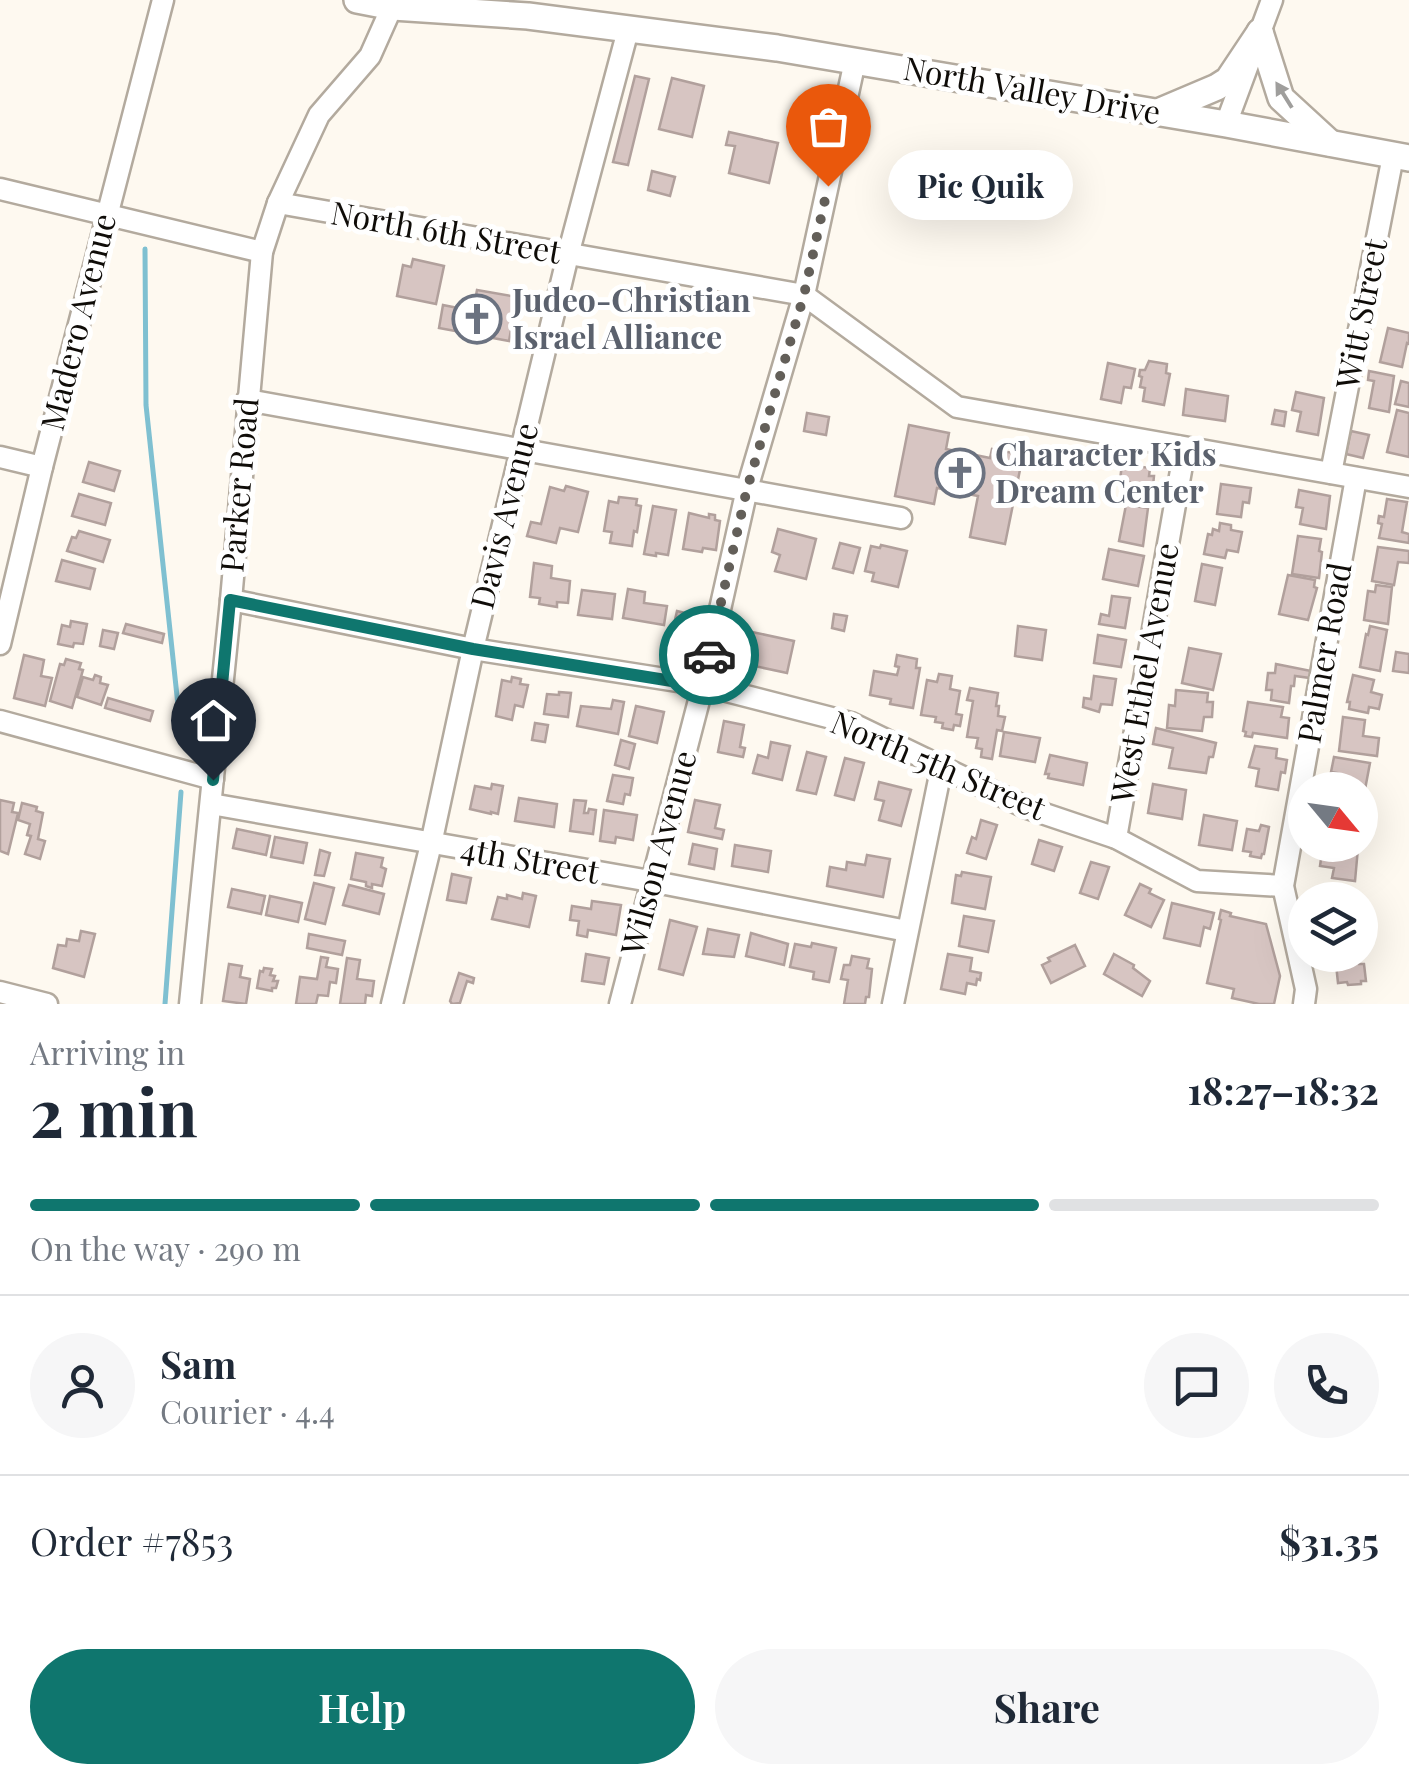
<!DOCTYPE html>
<html lang="en">
<head>
<meta charset="utf-8">
<style>
	:root { --surface:#fff; --page:#f6f6f7; --text:#1f2937; --muted:#747a83; --line:#e0e1e3; --accent:#0f766e }
	body { margin:0; font-family:"Playfair Display",serif; background:var(--page); color:var(--text); height:100vh; display:flex; flex-direction:column; font-size:38px; white-space:nowrap }
	* { box-sizing:border-box; margin:0 }
	p { font-size:32px; color:var(--muted) }
	.icon { flex:none; width:55px; height:55px; fill:none; stroke:currentColor; stroke-width:2; stroke-linecap:round; stroke-linejoin:round }
	.map { position:relative; height:1004px; overflow:hidden }
	.panel { display:flex; flex-direction:column; background:var(--surface); flex:1 }
	.panel>* { flex:none }
	.needle { width:65px; rotate:119deg }
	.buttons { position:absolute; left:1288px; top:772px; display:grid; gap:20px }
	.buttons a { display:grid; place-items:center; width:90px; height:90px; border-radius:50%; background:var(--surface); box-shadow:0 10px 40px #0002; font-size:50px }
	.pin { position:absolute; display:grid; place-items:center; width:85px; height:85px; color:#fff; margin:-102px -42px; border-radius:50% 50% 50% 0; rotate:-45deg; box-shadow:0 0 10px #0007 }
	.pin .icon { rotate:45deg }
	.courier { position:absolute; display:grid; place-items:center; width:100px; height:100px; margin:-50px; border:8px solid #0f766e; border-radius:50%; background:#fff; color:#222; box-shadow:0 2px 12px #0007 }
	.bubble { position:absolute; height:70px; border-radius:35px; background:var(--surface); box-shadow:0 10px 40px #0002; font-size:32px; font-weight:700; line-height:70px; text-align:center }
	.headline em { font-style:normal; font-weight:700 }
	.headline div { display:flex; flex-direction:column-reverse }
	.headline { display:flex; align-items:center; justify-content:space-between; height:170px; padding:0 30px }
	h1 { font-size:65px; font-weight:700; line-height:75px }
	.bar { display:grid; grid-template-columns:repeat(4,1fr); gap:15px 10px; align-content:center; height:120px; padding:0 30px }
	.bar i { height:12px; border-radius:8px; background:var(--line) }
	.bar .selected { background:var(--accent) }
	.bar p { grid-column:span 4 }
	.line { display:flex; align-items:center; gap:25px; padding:0 30px; border-top:2px solid var(--line) }
	.line div { flex:1 }
	.round { display:grid; place-items:center; flex:none; width:105px; height:105px; border-radius:52px; background:var(--page) }
	.action { display:flex; gap:20px; margin-top:auto; padding:20px 30px }
	.action a { flex:1; height:115px; border-radius:60px; background:var(--accent); color:#fff; font-size:40px; font-weight:700; line-height:115px; text-align:center }
	.action a+a { background:var(--page); color:var(--text) }
	.map>svg:first-child { display:block }
	.lines { fill:none; stroke-linecap:round; stroke-linejoin:round }
	.stream { stroke:#7fc0d1; stroke-width:5 }
	.building { fill:#d7c5c2; stroke:#b1a09c; stroke-width:2.5 }
	.minor-casing { stroke:#b3aa9e; stroke-width:25 }
	.major-casing { stroke:#b3aa9e; stroke-width:30 }
	.minor { stroke:#fff; stroke-width:20 }
	.major { stroke:#fff; stroke-width:25 }
	.oneway { fill:#9f9e9c }
	.done { stroke:#635f59; stroke-width:10; stroke-dasharray:0 18 }
	.route { stroke:#0f766e; stroke-width:12 }
	.labels { text-anchor:middle; stroke-width:10; stroke-linejoin:round; paint-order:stroke }
	.street-label { font-size:32px; fill:#0f0c08; stroke:#fff }
	.worship-label { font-size:32px; font-weight:bold; fill:#5b616d; stroke:#fff; text-anchor:start }
</style>
</head>
<body>
<div class="map">
<svg width="1409" height="1004" viewBox="0 0 1409 1004">
	<rect width="100%" height="100%" fill="#fef9f0"/>
	<g class="lines">
		<g class="stream">
			<path d="M145,249L146,405L182,743"/>
			<path d="M165,1004L181,792"/>
		</g>
	</g>
	<g class="building">
		<path d="M635,76L649,79L628,165L613,162Z"/>
		<path d="M672,78L704,86L692,137L659,129Z"/>
		<path d="M729,132L778,143L769,183L729,173L735,146L726,145Z"/>
		<path d="M652,171L675,177L670,196L648,190Z"/>
		<path d="M413,259L444,266L436,304L397,296L403,265L411,267Z"/>
		<path d="M477,290L517,297L509,341L439,328L443,305L473,311Z"/>
		<path d="M1388,328L1409,333V344L1407,343L1402,367L1380,362Z"/>
		<path d="M1149,361L1167,364L1166,373L1170,374L1164,405L1143,401L1145,388L1140,387L1142,377L1139,376L1140,370H1145Z"/>
		<path d="M1108,363L1135,369L1131,388L1124,387L1121,403L1101,399Z"/>
		<path d="M1369,371L1394,376L1389,412L1369,408L1374,381L1368,380Z"/>
		<path d="M1401,381L1409,383V407L1395,404Z"/>
		<path d="M1186,389L1228,396L1225,421L1183,415Z"/>
		<path d="M1296,392L1324,398L1318,435L1297,431L1301,412L1292,410Z"/>
		<path d="M1275,410L1286,412L1284,426L1272,424Z"/>
		<path d="M1397,410L1409,413V457L1387,452Z"/>
		<path d="M807,413L829,417L826,435L804,431Z"/>
		<path d="M909,425L949,433L946,449L990,458L992,449L1023,455L1005,544L970,537L978,496L937,488L934,504L895,496Z"/>
		<path d="M1351,431L1369,435L1363,458L1346,454Z"/>
		<path d="M1123,456L1136,457L1135,466L1150,468L1149,476H1154L1153,486L1148,485L1146,499L1128,497L1130,482L1120,480Z"/>
		<path d="M89,462L120,471L114,491L83,482Z"/>
		<path d="M1221,484L1251,488L1249,503L1243,502L1241,517L1217,514Z"/>
		<path d="M566,486L588,492L578,532L560,528L556,543L527,536L531,522L541,524L550,487L564,491Z"/>
		<path d="M1299,490L1330,496L1326,529L1300,524L1303,508L1296,507Z"/>
		<path d="M79,494L111,503L105,525L72,516Z"/>
		<path d="M619,497L637,499L636,505L641,506L637,532L634,531L632,546L610,543L612,532L604,531L609,501L618,503Z"/>
		<path d="M1387,499L1407,502L1402,532L1409,534V543L1379,538L1382,524L1378,523L1379,516L1384,517Z"/>
		<path d="M1126,505L1148,508L1143,546L1119,541Z"/>
		<path d="M653,506L676,510L668,555L656,553V556L644,554Z"/>
		<path d="M689,513L709,518V514L715,515V520L720,521L716,550L703,548L702,552L683,549Z"/>
		<path d="M1220,523L1231,525V530L1242,532L1238,552L1227,550L1225,558L1204,554L1208,534L1212,535L1213,529L1219,531Z"/>
		<path d="M778,529L816,539L806,579L775,571L780,555L772,552Z"/>
		<path d="M79,531L110,540L103,562L67,551L72,537L76,538Z"/>
		<path d="M1298,536L1321,539L1319,551L1322,552L1319,578L1292,574Z"/>
		<path d="M840,543L860,548L853,573L833,568Z"/>
		<path d="M881,545L907,551L898,587L872,581L874,573L865,571L871,546L880,548Z"/>
		<path d="M1378,547L1409,551V563L1398,562L1394,585L1372,581Z"/>
		<path d="M1109,549L1144,556L1138,586L1103,579Z"/>
		<path d="M62,560L95,569L90,589L56,581Z"/>
		<path d="M534,563L552,566L551,578L570,581L568,603L557,602V607L539,604L540,598L530,597Z"/>
		<path d="M1202,564L1222,568L1215,605L1195,601Z"/>
		<path d="M1288,575L1315,580L1314,587L1317,588L1308,620L1279,614Z"/>
		<path d="M1376,585L1392,587L1388,624L1364,620L1368,591L1375,592Z"/>
		<path d="M628,589L645,592L644,603L667,606L664,625L623,618Z"/>
		<path d="M582,590L615,594L612,619L578,615Z"/>
		<path d="M1112,596L1130,598L1125,628L1099,624L1101,614L1109,616Z"/>
		<path d="M677,611L693,615L688,636L672,633Z"/>
		<path d="M834,614L847,616L844,631L832,628Z"/>
		<path d="M71,621L87,624L83,644L74,643L73,647L58,644L62,625L70,627Z"/>
		<path d="M126,624L164,634L162,643L123,633Z"/>
		<path d="M1018,626L1046,630L1042,660L1015,656Z"/>
		<path d="M1370,626L1387,630L1380,671L1360,667L1366,634L1368,635Z"/>
		<path d="M103,630L118,633L114,649L100,646Z"/>
		<path d="M752,632L794,641L787,673L745,664Z"/>
		<path d="M1098,635L1126,640L1121,667L1094,663Z"/>
		<path d="M1189,648L1221,654L1213,690L1182,683Z"/>
		<path d="M1396,652L1409,654V673L1393,671Z"/>
		<path d="M24,655L44,660L41,676L52,678L45,706L14,698Z"/>
		<path d="M897,655L917,659L916,668H920L913,708L890,704L891,699L870,695L874,671L897,675L899,667L895,666Z"/>
		<path d="M66,659L81,663L79,669L83,670L72,708L50,701L60,664L64,665Z"/>
		<path d="M1276,664L1311,671L1310,678L1295,676L1294,686H1291L1289,703L1271,700L1272,690H1266L1268,673H1275Z"/>
		<path d="M939,674L952,676L950,689L960,691L956,714L962,715L960,726L954,725L953,730L942,728L943,723L935,722L936,717L921,715L927,680L937,682Z"/>
		<path d="M95,675L101,677L100,683L108,685L101,705L77,697L83,677L93,680Z"/>
		<path d="M1353,675L1374,680L1371,692L1382,695L1379,709L1369,707L1368,713L1349,709L1350,702H1347Z"/>
		<path d="M1094,676L1116,679L1112,705L1101,704L1099,712L1083,707L1084,698L1091,699Z"/>
		<path d="M512,677L521,679L520,684L528,685L523,707L515,705L512,720L496,716L502,680L511,682Z"/>
		<path d="M970,688L998,693L996,706H999L998,716L1005,717L1002,731L997,730L992,759L981,757L982,749L976,748L978,738L967,737L973,701L967,700Z"/>
		<path d="M1176,690L1208,693L1207,702H1213L1212,717H1204L1202,731L1167,728L1169,705L1175,706Z"/>
		<path d="M559,692L571,693L568,717L544,714L547,694L559,695Z"/>
		<path d="M108,698L153,711L150,721L105,708Z"/>
		<path d="M613,700L624,702L618,734L577,726L581,706L611,709Z"/>
		<path d="M1248,702L1283,707L1281,717L1289,718L1287,738L1253,733L1252,737L1245,736L1246,732L1243,731Z"/>
		<path d="M636,706L664,712L657,743L629,736Z"/>
		<path d="M1343,717L1365,720L1363,736L1379,738L1377,756L1339,751Z"/>
		<path d="M724,721L744,725L740,747L745,748L743,757L718,752Z"/>
		<path d="M535,723L548,725L545,742L532,740Z"/>
		<path d="M1156,728L1216,743L1213,757H1209L1206,773L1169,768L1173,748L1153,744Z"/>
		<path d="M1004,732L1040,738L1035,762L1000,756Z"/>
		<path d="M621,740L635,744L629,769L615,765Z"/>
		<path d="M771,742L790,746L782,780L753,773L758,755L768,758Z"/>
		<path d="M1255,746L1277,749L1276,758L1287,760L1285,773L1281,772L1278,790L1256,786L1259,769L1249,767Z"/>
		<path d="M807,752L826,757L816,794L797,790Z"/>
		<path d="M1050,755L1087,763L1083,785L1048,778L1049,774H1045Z"/>
		<path d="M1334,757L1370,763L1363,800L1360,799V790H1334L1337,773L1331,772Z"/>
		<path d="M845,758L864,763L854,800L835,795Z"/>
		<path d="M613,775L633,778L630,795L625,794L623,804L607,801Z"/>
		<path d="M879,782L911,790L901,826L879,820L884,801L875,799Z"/>
		<path d="M492,784L503,786L498,814L491,812V814L470,809L475,786L491,789Z"/>
		<path d="M1153,784L1186,790L1182,819L1148,813Z"/>
		<path d="M519,798L557,804L554,827L515,821Z"/>
		<path d="M0,800L14,803L12,812L18,813L8,854L0,851Z"/>
		<path d="M574,800L586,801L584,813H588L589,809L596,810L593,834L570,831Z"/>
		<path d="M695,800L720,805L715,828L724,830L722,839L688,832Z"/>
		<path d="M22,803L37,807L36,811L43,813L38,839L45,841L40,859L25,854L31,836L27,835L30,824L18,820Z"/>
		<path d="M604,810L637,815L633,840L616,837L615,843L600,841Z"/>
		<path d="M1204,815L1237,821L1232,850L1199,845Z"/>
		<path d="M981,820L997,825L986,859L967,853L972,837L976,839Z"/>
		<path d="M1261,825L1269,827L1264,854H1262L1261,858L1250,856L1251,852L1243,851L1247,829L1259,831Z"/>
		<path d="M237,829L270,836L266,855L233,848Z"/>
		<path d="M275,837L307,843L303,863L271,857Z"/>
		<path d="M1039,840L1062,847L1054,871L1032,864Z"/>
		<path d="M693,844L717,849L714,869L689,864Z"/>
		<path d="M735,845L771,851L768,872L732,866Z"/>
		<path d="M1323,845L1358,848L1355,881L1332,878L1334,868L1320,866Z"/>
		<path d="M320,850L330,853L324,876L315,875Z"/>
		<path d="M356,853L383,858L381,867L386,869L382,886L372,884V888L366,886V882L351,879Z"/>
		<path d="M867,855L890,859L883,897L827,886L830,867L846,870L847,862L865,865Z"/>
		<path d="M1091,862L1109,867L1098,899L1080,893Z"/>
		<path d="M962,872L991,877L985,909L952,903L956,875L961,876Z"/>
		<path d="M452,874L471,878L466,903L447,900Z"/>
		<path d="M314,883L334,888L325,924L305,919Z"/>
		<path d="M1140,884L1151,889L1149,893L1164,900L1151,927L1125,915Z"/>
		<path d="M349,885L384,894L379,914L343,905Z"/>
		<path d="M232,889L265,896L261,914L228,907Z"/>
		<path d="M523,893L536,896L529,927L492,919L498,897L507,899V895L522,899Z"/>
		<path d="M270,896L302,903L298,922L266,915Z"/>
		<path d="M592,901L621,905L616,935L588,930L587,937L577,935L579,921L570,920L572,906L591,909Z"/>
		<path d="M1172,903L1214,913L1210,929L1204,927L1200,946L1164,938Z"/>
		<path d="M1221,910L1231,913L1230,916L1266,924L1280,976L1274,1004H1259L1232,998L1234,989L1207,983L1221,920L1219,919Z"/>
		<path d="M964,916L994,921L988,952L959,946Z"/>
		<path d="M670,920L697,927L683,975L659,969Z"/>
		<path d="M708,929L739,935L734,957L703,954Z"/>
		<path d="M81,931L95,934L84,977L53,968L58,945L66,946L67,939L79,941Z"/>
		<path d="M751,933L788,944L784,965L746,956Z"/>
		<path d="M309,934L345,941L342,955L307,948Z"/>
		<path d="M812,943L836,948L829,982L813,979L814,972L790,967L795,944L811,947Z"/>
		<path d="M1075,945L1085,966L1051,983L1042,965L1050,961L1048,958Z"/>
		<path d="M586,954L609,958L604,984L582,981Z"/>
		<path d="M948,954L972,958L970,971L981,973L980,980L977,979L976,985L967,983L965,994L941,989Z"/>
		<path d="M1114,954L1134,965L1133,968L1150,981L1142,996L1104,974Z"/>
		<path d="M1335,955H1358L1359,964H1364L1366,981H1361V984L1348,985L1347,982L1338,983Z"/>
		<path d="M852,956L869,959L867,968L872,969L869,997H866L865,1004H844L848,980L841,979L844,965H850Z"/>
		<path d="M321,957L328,958L326,967L338,969L336,983L330,982L328,996L318,995L316,1004H296L300,977L317,979Z"/>
		<path d="M347,958L360,960L357,979L374,981L372,996L366,995L365,1004H340Z"/>
		<path d="M229,964L242,966L240,977L250,979L246,1004L223,1001Z"/>
		<path d="M264,968L272,969L270,975L275,976L273,981H278L276,988H272V991L257,988L260,971L263,972Z"/>
		<path d="M459,973L474,978L473,983L467,981L460,1003L452,1004L450,1001Z"/>
	</g>
	<g class="lines">
		<g class="minor-casing">
			<g id="minor">
				<path d="M1226,124L1272,0"/>
				<path d="M0,189L262,252"/>
				<path d="M278,203L804,295L957,407L1409,487"/>
				<path d="M247,400L901,518"/>
				<path d="M0,457L42,467"/>
				<path d="M1331,473L1393,156"/>
				<path d="M231,600L473,649L703,685L851,723L1027,808L1116,838L1197,881L1283,886"/>
				<path d="M0,644L42,467L163,0"/>
				<path d="M0,721L213,779"/>
				<path d="M211,804L650,881L907,931"/>
				<path d="M1116,838L1185,448"/>
				<path d="M0,992L47,1004"/>
				<path d="M190,1004L231,600L262,252L278,203L319,115L370,56L395,0"/>
				<path d="M392,1004L431,844L473,649L568,255L628,30"/>
				<path d="M620,1004L703,685L747,489L804,295L855,61"/>
				<path d="M893,1004L942,765"/>
				<path d="M1304,1004L1306,989L1283,886L1356,478"/>
			</g>
		</g>
		<g class="major-casing">
			<g id="major">
				<path d="M357,0L393,7L528,16L777,48L1226,124L1409,158"/>
				<path d="M1260,32L1281,98L1330,143"/>
				<path d="M1158,112L1217,87L1228,80L1260,32"/>
			</g>
		</g>
		<use href="#minor" class="minor"/>
		<use href="#major" class="major"/>
	</g>
	<defs><path id="oneway-solid" d="M-6-.8H1V-3.2L6.5 0L1 3.2V.8H-6Z" transform="scale(2.5)"/></defs>
	<use class="oneway" href="#oneway-solid" transform="translate(1284 95) rotate(-122)"/>
	<g class="lines">
		<path class="done" d="M709,655L747,489L804,295L828,186"/>
		<path class="route" d="M213,780L230,600L473,649L703,686L709,655"/>
	</g>
	<defs>
		<g id="church-ring" transform="scale(2.5)"><circle r="9.5" fill="#fff" stroke="#6b7280" stroke-width="1.5"/><path d="M-1.2-6h2.4v3.5h3.3v2.4h-3.3V6h-2.4V-.1h-3.3v-2.4h3.3Z" fill="#6b7280"/></g>
	</defs>
	<g fill-rule="evenodd">
		<use href="#church-ring" x="477" y="319"/>
		<use href="#church-ring" x="960" y="473"/>
	</g>
	<g class="labels">
		<g class="street-label">
			<text transform="translate(1032 91) rotate(10)" y="11">North Valley Drive</text>
			<text transform="translate(446 233) rotate(10)" y="11">North 6th Street</text>
			<text transform="translate(1362 314) rotate(-79)" y="11">Witt Street</text>
			<text transform="translate(79 322) rotate(-76)" y="11">Madero Avenue</text>
			<text transform="translate(240 485) rotate(-85)" y="11">Parker Road</text>
			<text transform="translate(505 516) rotate(-76)" y="11">Davis Avenue</text>
			<text transform="translate(1325 653) rotate(-80)" y="11">Palmer Road</text>
			<text transform="translate(1145 673) rotate(-80)" y="11">West Ethel Avenue</text>
			<text transform="translate(938 766) rotate(23)" y="11">North 5th Street</text>
			<text transform="translate(659 853) rotate(-75)" y="11">Wilson Avenue</text>
			<text transform="translate(530 861) rotate(10)" y="11">4th Street</text>
		</g>
		<g class="worship-label">
			<text x="512" y="312">Judeo-Christian<tspan x="512" dy="37">Israel Alliance</tspan></text>
			<text x="995" y="466">Character Kids<tspan x="995" dy="37">Dream Center</tspan></text>
		</g>
	</g>
</svg>
<div class="buttons">
<a><svg class="needle" viewBox="-14 -14 28 28"><path d="M0-13l5 13h-10z" fill="#e53935"/><path d="M0 13l5-13h-10z" fill="#747a83"/></svg></a>
<a><svg class="icon" aria-label="layers" viewBox="0 0 24 24"><path d="M12 4l9 5-9 5-9-5zM3 14l9 5 9-5"/></svg></a>
</div>
<div class="pin" style="left:828px;top:186px;background:#ea580c"><svg class="icon" aria-label="bag" viewBox="0 0 24 24"><path d="M5 8h14l-1 12H6zM9 8a3 3 0 0 1 6 0"/></svg></div>
<div class="pin" style="left:213px;top:780px;background:#1f2937"><svg class="icon" aria-label="home" viewBox="0 0 24 24"><path d="M3 11l9-7 9 7M6 9v11h12V9"/></svg></div>
<div class="courier" style="left:709px;top:655px"><svg class="icon" aria-label="car" viewBox="0 0 24 24"><path d="M5 17H2v-5l4-1 3-4h7l3 4 3 1v5h-3M9 17h6M6 11h13"/><circle cx="7" cy="17" r="2"/><circle cx="17" cy="17" r="2"/></svg></div>
<div class="bubble" style="left:888px;top:150px;width:185px">Pic Quik</div>
</div>
<section class="panel">
<div class="headline"><div><h1>2 min</h1><p>Arriving in</p></div><em>18:27–18:32</em></div>
<div class="bar"><i class="selected"></i><i class="selected"></i><i class="selected"></i><i></i><p>On the way · 290 m</p></div>
<div class="line" style="height:180px"><a class="round"><svg class="icon" aria-label="person" viewBox="0 0 24 24"><circle cx="12" cy="8" r="4"/><path d="M4 21q1-7 8-7t8 7"/></svg></a><div><b>Sam</b><p>Courier · 4.4</p></div><a class="round"><svg class="icon" aria-label="chat" viewBox="0 0 24 24"><path d="M4 5h16v11H9l-5 4z"/></svg></a><a class="round"><svg class="icon" aria-label="phone" viewBox="0 0 24 24"><path d="M5 4h4l2 5-3 2q2 4 5 5l2-3 5 2v4C11 20 4 13 5 4z"/></svg></a></div>
<div class="line" style="height:130px"><div>Order #7853</div><b>$31.35</b></div>
<div class="action"><a>Help</a><a>Share</a></div>
</section>
</body>
</html>
